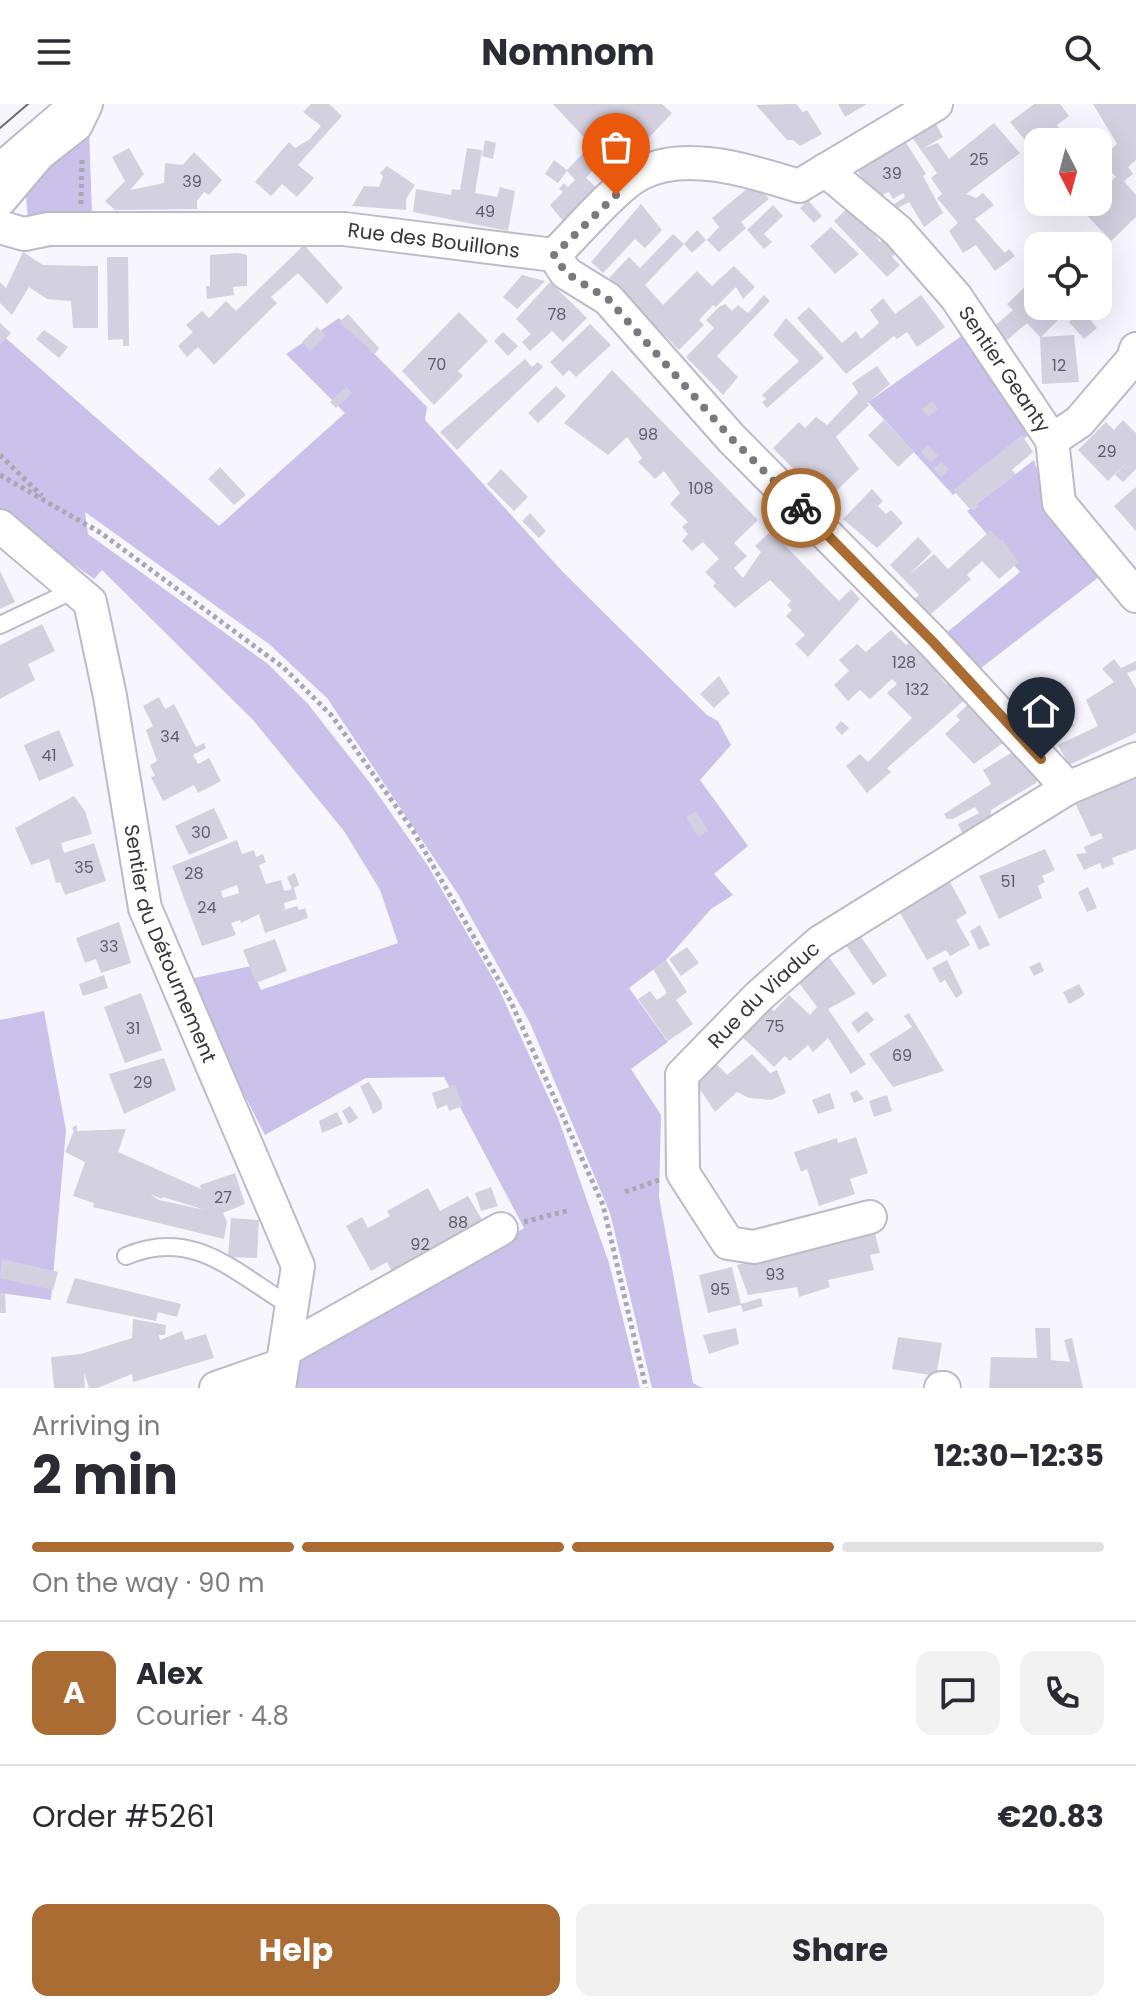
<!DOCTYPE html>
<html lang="en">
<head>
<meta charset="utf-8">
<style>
	:root { --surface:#fff; --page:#f2f2f3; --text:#2b2b33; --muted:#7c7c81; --line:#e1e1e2; --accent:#ab6c33 }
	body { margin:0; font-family:Poppins,sans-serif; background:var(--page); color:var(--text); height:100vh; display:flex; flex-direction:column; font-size:30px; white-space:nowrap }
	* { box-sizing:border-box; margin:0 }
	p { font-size:26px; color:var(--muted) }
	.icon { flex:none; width:44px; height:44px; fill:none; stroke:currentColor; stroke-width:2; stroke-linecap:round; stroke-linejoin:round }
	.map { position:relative; height:1284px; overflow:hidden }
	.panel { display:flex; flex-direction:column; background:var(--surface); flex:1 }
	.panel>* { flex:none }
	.needle { width:52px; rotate:174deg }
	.buttons { position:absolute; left:1024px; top:24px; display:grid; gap:16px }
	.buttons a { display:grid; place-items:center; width:88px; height:88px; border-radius:16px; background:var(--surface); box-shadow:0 8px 32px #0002; font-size:40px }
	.pin { position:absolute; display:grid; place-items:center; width:68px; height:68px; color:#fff; margin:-82px -34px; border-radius:50% 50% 50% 0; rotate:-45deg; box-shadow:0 0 8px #0007 }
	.pin .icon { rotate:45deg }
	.courier { position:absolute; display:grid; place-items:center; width:80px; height:80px; margin:-40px; border:6px solid #ab6c33; border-radius:50%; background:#fff; color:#222; box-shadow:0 2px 10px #0007 }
	.headline em { font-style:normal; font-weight:700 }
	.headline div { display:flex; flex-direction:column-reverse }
	.headline { display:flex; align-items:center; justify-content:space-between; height:136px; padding:0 32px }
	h1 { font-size:52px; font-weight:700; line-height:60px }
	.bar { display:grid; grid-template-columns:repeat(4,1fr); gap:12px 8px; align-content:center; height:96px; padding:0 32px }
	.bar i { height:10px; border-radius:6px; background:var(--line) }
	.bar .selected { background:var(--accent) }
	.bar p { grid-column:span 4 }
	.line { display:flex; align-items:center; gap:20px; padding:0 32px; border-top:2px solid var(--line) }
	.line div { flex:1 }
	.round { display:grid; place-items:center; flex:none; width:84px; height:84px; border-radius:16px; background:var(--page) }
	.cta { display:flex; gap:16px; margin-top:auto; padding:16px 32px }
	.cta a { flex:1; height:92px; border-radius:16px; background:var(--accent); color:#fff; font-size:32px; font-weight:700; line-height:92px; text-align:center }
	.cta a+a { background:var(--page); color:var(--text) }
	header { display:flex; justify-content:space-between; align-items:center; height:104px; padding:0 32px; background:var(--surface); font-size:36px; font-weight:700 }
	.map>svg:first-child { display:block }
	.green { fill:#cac2eb }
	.building { fill:#d3d1e0; fill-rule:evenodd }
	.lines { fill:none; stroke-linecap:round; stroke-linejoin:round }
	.lane-casing { stroke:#bdbac9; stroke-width:20 }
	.street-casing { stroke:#bdbac9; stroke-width:36 }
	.path { stroke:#a9a7af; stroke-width:5; stroke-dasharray:4 4; stroke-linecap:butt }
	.lane { stroke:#fff; stroke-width:16 }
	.street { stroke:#fff; stroke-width:32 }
	.tram { stroke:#6c6a70; stroke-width:2 }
	.done { stroke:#7b7980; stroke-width:8; stroke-dasharray:0 14.4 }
	.route { stroke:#ab6c33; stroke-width:10 }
	.labels { text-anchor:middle; stroke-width:8; stroke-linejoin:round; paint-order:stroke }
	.number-label { font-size:16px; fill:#5f5d65 }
	.street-label { font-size:20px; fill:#38363c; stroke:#f7f5fe }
</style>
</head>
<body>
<header><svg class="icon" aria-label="menu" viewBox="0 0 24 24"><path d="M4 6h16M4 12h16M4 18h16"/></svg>Nomnom<svg class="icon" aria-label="search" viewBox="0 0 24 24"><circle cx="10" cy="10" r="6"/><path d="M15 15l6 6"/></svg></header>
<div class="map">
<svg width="1136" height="1284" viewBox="0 0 1136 1284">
	<rect width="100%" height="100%" fill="#f7f5fe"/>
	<g class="green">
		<path d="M89,23L92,111L28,117L25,79Z"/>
		<path d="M339,214L427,303L425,316L563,468L707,611L718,617L731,641L700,676L748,742L714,770L733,791L711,805L666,856L629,884L668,938L631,965L661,1011L659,1093L693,1279L703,1284H652L610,1109L530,919L458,790L327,594L269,540L85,408L88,430L268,560L308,600L370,679L428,762L497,881L558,1014L609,1159L640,1284H288C289,1279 289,1270 291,1266C313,1222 476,1155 524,1124L444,973L366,974L265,1031L185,876L251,862L261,886L398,839L380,786L344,727L253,616L102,466L94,475L0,408V229L219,422L345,309L286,250Z"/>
		<path d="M970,226L1031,329L953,391L868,298Z"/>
		<path d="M1034,356L1050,405L1104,469L972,571L939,535L1020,468L967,407Z"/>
		<path d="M44,907L66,1026L51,1196L0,1189V916Z"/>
	</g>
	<g class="building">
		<path d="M311,0H329L342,12L298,61L314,74L297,93L282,80L271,92L255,78L289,38L295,44L310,35L321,22L303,8Z"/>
		<path d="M553,0H662L672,9L609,76L595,63L586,74L599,86L566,121L550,101L563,88L559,85L564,79L568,83L575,76L567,67L558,79L545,70L554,56L567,66L591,41Z"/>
		<path d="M796,0L803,8L807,6L822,30L800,42L793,36H787L756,1Z"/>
		<path d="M838,0H867L845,13Z"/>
		<path d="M1034,0H1060L1069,12L1057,21L1065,32L1057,38H1038V52L1010,18Z"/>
		<path d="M1093,0H1136V56L1128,63L1133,70L1124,77L1136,91V113L1111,137L1080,104L1087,98H1098V88L1116,73L1100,55L1117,40Z"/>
		<path d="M933,15L943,33L924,44L938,39L949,55L994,19L1020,49L966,90L976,94L983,89L994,101L975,115L1005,149L1009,145L1015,152L995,167L976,141L963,149L949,127L958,119L937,94L942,90L931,74L937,69L909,29Z"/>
		<path d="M903,34L926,70L923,72L943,109L924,123L909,98L898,104L893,101L905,93L903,89L893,95L889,88L882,91L862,75L855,62Z"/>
		<path d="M485,36L496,39L493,55L482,52Z"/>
		<path d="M129,44L144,70L130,86L164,79L165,59L183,61L194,48L222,76L209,91L204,88L197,97V105L115,106L105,97L125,77L112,53Z"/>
		<path d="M467,44L482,46L475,89L497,93L500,83L515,87L508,127L413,108L416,85L451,91L452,85L460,86Z"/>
		<path d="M387,62L415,81L406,95V106L352,102L364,82L379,83L383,72L380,69Z"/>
		<path d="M755,78L769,95L741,118L746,124L719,148L707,136L719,123L712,114Z"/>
		<path d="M808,96L822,112L814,119L800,104Z"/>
		<path d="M1062,98H1080L1081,100L1069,109Z"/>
		<path d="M641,100L662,126L645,144L635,135L603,169L591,158Z"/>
		<path d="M773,101L783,112L764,130L772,138L764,145L747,126Z"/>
		<path d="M851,101L880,138L883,135L896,149L892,153L900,161L887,173L834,117Z"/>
		<path d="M831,123L859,150L835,170L810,142Z"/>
		<path d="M697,126L706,136L692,149L684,140Z"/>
		<path d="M673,130L684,140L645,181L663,201L697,167L712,182L734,162L755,183L743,195L736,183L716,203L713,201L699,216L704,221L679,246L609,174L629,153L640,164Z"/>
		<path d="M304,141L343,184L327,200L298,169L271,193L277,199L214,261L198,243L187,253L178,242L193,228L186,221L202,207L209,214L226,197L236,207Z"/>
		<path d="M23,148L43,161L98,162V224H73L71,197L47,195L29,183L12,211L0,199V178L6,184Z"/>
		<path d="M238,149L247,151V182L233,183L234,191L207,195L206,182H210V151Z"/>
		<path d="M107,153H128L129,242H123V235L108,236Z"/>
		<path d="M1098,167L1109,180L1101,187L1105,193L1098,200Z"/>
		<path d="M522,171L545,177L517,205L503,193Z"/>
		<path d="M550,178L587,214L563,238L552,227L530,247L522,238L531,230L516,215Z"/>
		<path d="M1029,179L1035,185L1038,182V202H1048L1060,214L1041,233L1074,231L1079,278L1042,280L1040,233L1027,219L1004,239L992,224L1013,206L1007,200Z"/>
		<path d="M764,191L770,197L717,252L738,273L723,291L686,253L714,224L706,216L719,203L725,200L732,207L738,201L748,209Z"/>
		<path d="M921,191L945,223L917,243L907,228L897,235L894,232L846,270L797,214L809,203L842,239L856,227L861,235L879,219L870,206L883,194L895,210Z"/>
		<path d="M1082,202H1098L1101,206L1093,214Z"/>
		<path d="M1082,206L1097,224L1084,235L1069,218Z"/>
		<path d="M459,208L488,237L458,267L463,272L434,301L402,267Z"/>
		<path d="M348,210L379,244L375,250L339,218Z"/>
		<path d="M786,214L824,254L767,304L762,298L766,295L762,291L799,257L773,231Z"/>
		<path d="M0,219L11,229L0,241Z"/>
		<path d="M590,220L611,241L576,273L569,266L563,272L550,258Z"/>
		<path d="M317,223L326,232L310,247L302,238Z"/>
		<path d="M44,226L68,243L59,254L36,235Z"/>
		<path d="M503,228L518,242L508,252L494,237Z"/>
		<path d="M525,255L532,263L538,258L543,263L457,346L440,328Z"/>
		<path d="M877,262L890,280L867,299L869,301L836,333L859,365L825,398L773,344L799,318L805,324L816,313L827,321L858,289L852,279Z"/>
		<path d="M612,266L758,416L734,439L747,452L734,464L743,474L761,448L755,442L771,427L839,497L851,485L860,495L808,553L795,540L805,531L786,512L792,506L787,501L791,497L770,476L735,504L713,482L716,479L705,468L719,455L703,438L692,447L682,437L688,430L682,423L688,418L670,400L680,389L664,367L655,375L638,358L642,354L627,333L608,351L564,319Z"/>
		<path d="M556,282L566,292L538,319L528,309Z"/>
		<path d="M346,283L352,289L336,304L330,298Z"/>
		<path d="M932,297L938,305L928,313L922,305Z"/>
		<path d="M884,316L914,348L898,363L868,331Z"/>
		<path d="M1123,316L1136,329V365L1123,378L1115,371L1128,357L1108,377L1078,346L1106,318L1114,326Z"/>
		<path d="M1022,331L1033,348L1012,366L1016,370L976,400L979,402L974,407L969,404L953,386Z"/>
		<path d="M928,341L938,352L931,358L921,348Z"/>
		<path d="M941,358L949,366L941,373L934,365Z"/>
		<path d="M220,363L246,391L234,401L208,375Z"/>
		<path d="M501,365L528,393L514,407L487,380Z"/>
		<path d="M1136,383V427L1114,402Z"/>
		<path d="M872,385L883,397L878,402L886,410L891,406L903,419L877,444L843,415Z"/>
		<path d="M530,409L546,427L539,434L522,417Z"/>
		<path d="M991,426L1000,437L1002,435L1019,458L999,475L982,457L967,471L971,475L930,511L914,495L919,491L890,461L918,433L932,448L909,471L934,450L948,465Z"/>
		<path d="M0,467L15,498L0,505Z"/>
		<path d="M42,520L55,547L28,560L35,576L0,595V541Z"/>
		<path d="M891,526L906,541L911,537L939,566L936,568L947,581L952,576L968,593L887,664L891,668L867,689L846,662L860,650L868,658L912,614L887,589L897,580L892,575L870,595L860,586L848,597L834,581L849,567L839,556L857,540L866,548Z"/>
		<path d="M1114,555L1121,564L1136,557V566L1127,569L1136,585V629L1069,661L1058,641L1098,622L1086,596L1114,578L1102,565Z"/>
		<path d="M719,572L730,589L714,604L700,590Z"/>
		<path d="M159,593L165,605L174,600L196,643L204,639L206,644L193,651L198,660L209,654L221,677L198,689L194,681L163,697L151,673L155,672L150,661L157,657L146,626L153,622L143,602Z"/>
		<path d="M971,597L1007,636L974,660L945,630L960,616L956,612Z"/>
		<path d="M1065,607L1074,622L1050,635L1042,622Z"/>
		<path d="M841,617L849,624L842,631L835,624Z"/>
		<path d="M59,626L74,662L39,677L24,641Z"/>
		<path d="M1016,646L1038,673L1036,679L991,706V717L964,733L958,720L979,709L975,703L953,715H947L944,710L991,680L983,666Z"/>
		<path d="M1136,669V745L1112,754L1114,760L1102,765L1100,759L1084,766L1076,750L1086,749L1084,743L1103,734L1101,729L1091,733L1075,699Z"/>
		<path d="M74,692L85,707L92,730L61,739L64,749L94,739L106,777L65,791L60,778L56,779L49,755L31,761L15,724Z"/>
		<path d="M214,704L228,734L189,751L175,722Z"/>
		<path d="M696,707L708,727L698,733L686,713Z"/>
		<path d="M237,736L242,750L254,746L256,753L263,750L266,758L259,761L266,780L281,776L284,787L292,785L287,773L295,769L299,781L294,784L297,795L284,799L285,805L280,807L297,802L299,806L305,804L308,814L265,829L259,810L241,819L240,816L231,819L236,831L202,842L172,762ZM237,781L239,789L223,794L221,787Z"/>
		<path d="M1045,745L1055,766L1042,772L1045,778L1038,782L1042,794L999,815L979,772Z"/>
		<path d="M950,778L967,809L956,816L970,841L950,852L946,846L927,856L899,807Z"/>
		<path d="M1088,783L1097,804L1087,808L1078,788Z"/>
		<path d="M119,818L131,859L101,869L96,855L85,859L76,834Z"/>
		<path d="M980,821L990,841L979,846L970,827Z"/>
		<path d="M859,830L887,871L873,881L845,840Z"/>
		<path d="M275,835L287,867L256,879L243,846Z"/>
		<path d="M687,843L699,859L681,872L669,855Z"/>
		<path d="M828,852L856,890L828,905L866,960L851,970L828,934L813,948L808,941L790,957L785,952L774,963L739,930L768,902L774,907L789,891L810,911L817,903L796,875Z"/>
		<path d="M666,856L687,888L676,896L693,920L668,937L638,895L650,887L657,896L667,889L653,865Z"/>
		<path d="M947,856L963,889L956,894L945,876L940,879L932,864Z"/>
		<path d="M1040,858L1044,867L1034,872L1029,863Z"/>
		<path d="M104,871L108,884L83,892L79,880Z"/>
		<path d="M1079,880L1085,891L1069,900L1063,888Z"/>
		<path d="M141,889L162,946L125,959L104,903Z"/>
		<path d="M867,907L874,916L858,929L851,919Z"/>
		<path d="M909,909L944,967L893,983L869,950L912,923L904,912Z"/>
		<path d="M752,950L770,969L777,966L786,989L771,996L749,994L737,988L715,1008L693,975L714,957L727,971Z"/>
		<path d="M164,954L176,986L124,1010L109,970Z"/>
		<path d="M369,978L382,999V1005L373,1010L360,982Z"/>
		<path d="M455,981L463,1002L449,1007L447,1001L437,1005L432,989Z"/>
		<path d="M857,986L864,995L854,999L850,989Z"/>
		<path d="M830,989L835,1004L818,1010L812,996Z"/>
		<path d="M887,991L892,1007L874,1013L869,997Z"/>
		<path d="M350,1002L358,1014L349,1020L342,1007Z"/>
		<path d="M337,1008L343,1020L322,1029L319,1017Z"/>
		<path d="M77,1021V1027L126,1025L118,1048L201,1085L200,1081L235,1069L245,1100L223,1109L227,1118L224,1135L93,1103L94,1099L73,1092L85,1058L65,1048L74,1027L72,1024ZM150,1090L162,1095L163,1093L205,1106L159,1096Z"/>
		<path d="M856,1033L868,1069L850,1075L855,1090L819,1102L807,1065L801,1068L794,1048L837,1034L838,1039Z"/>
		<path d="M491,1083L498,1102L481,1107L475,1089Z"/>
		<path d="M428,1084L440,1107L468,1092L487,1124L396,1175L387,1158L371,1167L346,1122L362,1113L368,1124L390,1112L387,1107Z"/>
		<path d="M231,1114L259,1116L257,1154L228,1153Z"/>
		<path d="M864,1129L865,1132L875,1130L880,1149L870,1151L874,1166L828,1176L830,1183L799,1193L797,1183L748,1191L737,1161Z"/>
		<path d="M2,1155L58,1168L53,1186L0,1174Z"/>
		<path d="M732,1163L741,1200L761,1194L763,1202L743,1208L741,1201L708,1209L699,1171Z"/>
		<path d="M75,1174L181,1200L177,1213L158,1208L156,1217L66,1199Z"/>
		<path d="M0,1189H5L6,1209H0Z"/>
		<path d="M133,1215L166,1221L165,1231H159L160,1236L182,1227L185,1236L206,1230L214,1254L133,1278L132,1270L97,1284H89L84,1268L85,1284H54L51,1253L81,1250L132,1234Z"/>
		<path d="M736,1224L739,1240L709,1250L703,1231Z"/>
		<path d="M1035,1224H1050L1051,1256L1070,1258L1064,1236L1072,1234L1083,1284H989L991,1253L1037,1254Z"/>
		<path d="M898,1233L942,1239L936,1272L892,1265Z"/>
	</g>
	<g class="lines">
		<g class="lane-casing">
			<g id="lane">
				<path d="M0,521L76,485"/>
				<path d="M126,1152C194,1123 235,1169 292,1203"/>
			</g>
		</g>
		<g class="street-casing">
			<g id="street">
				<path d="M0,66L62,13L86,0L76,21L39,50L0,96"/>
				<path id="s1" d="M825,66L898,127L956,193L1052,336L1059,399L1136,492"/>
				<path id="s2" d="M0,123L24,130L49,125H344L554,151L566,169L608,195L731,334L934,539L1068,684"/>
				<path d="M554,151C576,130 616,82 640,70C686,45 753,68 799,82L936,0"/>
				<path d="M1052,336L1079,318L1133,255L1136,245"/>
				<path id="s3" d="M0,422L90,498L110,592L145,804L298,1162L279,1284"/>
				<path id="s4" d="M870,1113L754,1143L728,1139L683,1069L682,971L758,893L820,838L1068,684L1136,655"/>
				<path d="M285,1246L501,1125"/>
				<path d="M216,1284L282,1261"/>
				<path d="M941,1284H944"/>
			</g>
		</g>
		<g class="path">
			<path d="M81,100L82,54"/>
			<path d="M0,351L42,392"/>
			<path d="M0,371L101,429L284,564L332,612L412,725L510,896L603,1101L646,1284"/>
			<path d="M625,1088L659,1076"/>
			<path d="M524,1118L570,1106"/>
		</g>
		<use href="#lane" class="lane"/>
		<use href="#street" class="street"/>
		<path class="tram" d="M0,24L28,0"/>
	</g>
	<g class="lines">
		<path class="done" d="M616,91L554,151L566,169L608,195L731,334L801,404"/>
		<path class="route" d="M801,404L934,539L1041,655"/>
	</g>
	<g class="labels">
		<g class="number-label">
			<text x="979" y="61">25</text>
			<text x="892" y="75">39</text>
			<text x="192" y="83">39</text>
			<text x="485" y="113">49</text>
			<text x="557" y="216">78</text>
			<text x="437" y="266">70</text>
			<text x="1059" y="267">12</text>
			<text x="648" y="336">98</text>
			<text x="1107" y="353">29</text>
			<text x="701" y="390">108</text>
			<text x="904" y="564">128</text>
			<text x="917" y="591">132</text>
			<text x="170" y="638">34</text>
			<text x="49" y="657">41</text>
			<text x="201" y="734">30</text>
			<text x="84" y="769">35</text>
			<text x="194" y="775">28</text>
			<text x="1008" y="783">51</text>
			<text x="207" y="809">24</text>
			<text x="109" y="848">33</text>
			<text x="775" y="928">75</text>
			<text x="133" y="930">31</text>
			<text x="902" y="957">69</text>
			<text x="143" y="984">29</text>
			<text x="223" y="1099">27</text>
			<text x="458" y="1124">88</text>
			<text x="420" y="1146">92</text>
			<text x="775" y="1176">93</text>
			<text x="720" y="1191">95</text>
		</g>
		<g class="street-label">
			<text dy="7" stroke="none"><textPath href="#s2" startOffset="436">Rue des Bouillons</textPath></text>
			<text dy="7" stroke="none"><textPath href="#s1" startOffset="270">Sentier Geanty</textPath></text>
			<text dy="7" stroke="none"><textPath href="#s3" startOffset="470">Sentier du Détournement</textPath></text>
			<text dy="7" stroke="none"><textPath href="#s4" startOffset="442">Rue du Viaduc</textPath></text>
		</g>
	</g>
</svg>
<div class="buttons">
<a><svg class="needle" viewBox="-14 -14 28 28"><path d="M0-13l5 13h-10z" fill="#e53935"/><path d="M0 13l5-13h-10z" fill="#7c7c81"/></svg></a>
<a><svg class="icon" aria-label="locate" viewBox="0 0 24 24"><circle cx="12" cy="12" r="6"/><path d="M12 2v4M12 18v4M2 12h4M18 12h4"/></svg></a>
</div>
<div class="pin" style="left:616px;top:91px;background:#ea580c"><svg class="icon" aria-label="bag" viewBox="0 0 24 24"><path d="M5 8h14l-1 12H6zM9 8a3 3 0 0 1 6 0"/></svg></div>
<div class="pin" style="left:1041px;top:655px;background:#1f2937"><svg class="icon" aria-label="home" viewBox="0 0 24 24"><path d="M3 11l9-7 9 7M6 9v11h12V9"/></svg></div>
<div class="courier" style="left:801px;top:404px"><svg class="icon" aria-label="bike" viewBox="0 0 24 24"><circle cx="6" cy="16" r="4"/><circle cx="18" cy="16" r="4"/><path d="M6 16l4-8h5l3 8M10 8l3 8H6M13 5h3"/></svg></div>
</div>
<section class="panel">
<div class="headline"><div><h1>2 min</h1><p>Arriving in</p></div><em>12:30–12:35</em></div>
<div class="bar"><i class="selected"></i><i class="selected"></i><i class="selected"></i><i></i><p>On the way · 90 m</p></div>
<div class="line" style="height:144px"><b class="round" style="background:var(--accent);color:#fff">A</b><div><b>Alex</b><p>Courier · 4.8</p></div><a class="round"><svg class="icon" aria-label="chat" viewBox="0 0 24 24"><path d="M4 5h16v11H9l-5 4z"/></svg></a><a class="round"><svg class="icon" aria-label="phone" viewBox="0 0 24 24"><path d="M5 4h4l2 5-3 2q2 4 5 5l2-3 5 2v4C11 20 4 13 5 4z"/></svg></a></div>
<div class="line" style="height:104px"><div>Order #5261</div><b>€20.83</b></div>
<div class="cta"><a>Help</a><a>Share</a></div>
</section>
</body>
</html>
